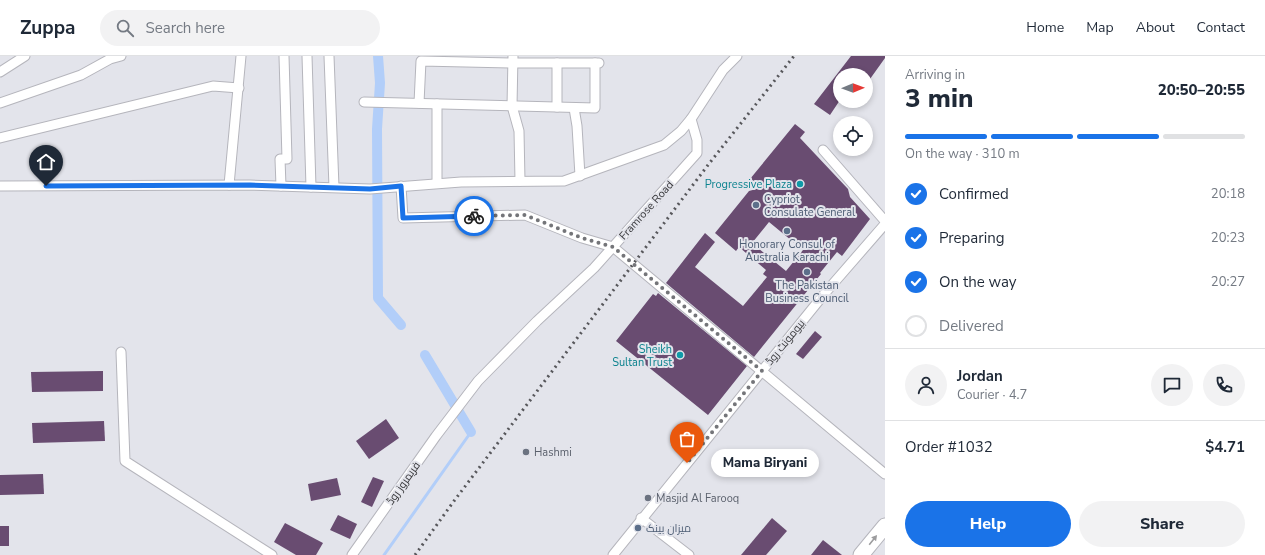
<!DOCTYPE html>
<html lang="en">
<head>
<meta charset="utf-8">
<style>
	:root { --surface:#fff; --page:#f2f2f3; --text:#1f2937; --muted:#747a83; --line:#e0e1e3; --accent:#1a73e8 }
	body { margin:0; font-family:"Nunito Sans",Cairo,sans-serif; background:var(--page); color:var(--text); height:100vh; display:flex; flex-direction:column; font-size:15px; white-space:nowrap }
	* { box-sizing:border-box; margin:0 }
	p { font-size:13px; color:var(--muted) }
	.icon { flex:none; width:22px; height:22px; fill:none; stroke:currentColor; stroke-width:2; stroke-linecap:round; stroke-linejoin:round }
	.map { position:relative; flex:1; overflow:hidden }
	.sheet { display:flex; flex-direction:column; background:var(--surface); width:380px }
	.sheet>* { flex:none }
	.needle { width:26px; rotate:89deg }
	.controls { position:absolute; left:833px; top:12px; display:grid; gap:8px }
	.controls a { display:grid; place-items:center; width:40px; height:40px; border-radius:50%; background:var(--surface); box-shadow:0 2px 6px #0003; font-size:20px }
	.pin { position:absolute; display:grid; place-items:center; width:34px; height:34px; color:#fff; margin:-41px -17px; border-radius:50% 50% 50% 0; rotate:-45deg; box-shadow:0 0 4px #0007 }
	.pin .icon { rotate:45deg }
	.courier { position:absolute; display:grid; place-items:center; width:40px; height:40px; margin:-20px; border:3px solid #1a73e8; border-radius:50%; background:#fff; color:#222; box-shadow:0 1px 5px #0007 }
	.bubble { position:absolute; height:28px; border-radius:14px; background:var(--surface); box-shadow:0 2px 6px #0003; font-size:13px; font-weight:800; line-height:28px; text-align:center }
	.headline em { font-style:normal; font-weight:800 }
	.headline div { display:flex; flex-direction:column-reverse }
	.headline { display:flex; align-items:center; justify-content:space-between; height:68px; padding:0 20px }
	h1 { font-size:26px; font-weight:800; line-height:30px }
	.bar { display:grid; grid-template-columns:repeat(4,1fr); gap:6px 4px; align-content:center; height:48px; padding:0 20px }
	.bar i { height:5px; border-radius:3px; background:var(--line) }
	.bar .active { background:var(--accent) }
	.bar p { grid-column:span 4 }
	.line { display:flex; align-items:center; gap:10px; padding:0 20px; border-top:1px solid var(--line) }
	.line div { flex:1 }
	.round { display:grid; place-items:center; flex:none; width:42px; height:42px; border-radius:21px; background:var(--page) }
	ol { padding:0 20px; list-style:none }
	li { display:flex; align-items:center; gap:12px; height:44px }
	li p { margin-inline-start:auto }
	li .icon { padding:4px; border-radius:50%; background:var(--accent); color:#fff; stroke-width:4 }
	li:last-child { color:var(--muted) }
	li i { width:22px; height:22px; border:2px solid var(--line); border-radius:50% }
	.cta { display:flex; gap:8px; margin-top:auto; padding:8px 20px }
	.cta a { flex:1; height:46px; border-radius:24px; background:var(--accent); color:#fff; font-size:16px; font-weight:800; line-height:46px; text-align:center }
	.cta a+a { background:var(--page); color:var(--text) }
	header { display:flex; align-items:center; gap:24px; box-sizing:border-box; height:56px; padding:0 20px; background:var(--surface); border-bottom:1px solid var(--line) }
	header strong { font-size:19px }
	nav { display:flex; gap:22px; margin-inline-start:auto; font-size:14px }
	.search { width:280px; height:36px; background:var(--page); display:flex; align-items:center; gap:10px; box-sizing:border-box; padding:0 14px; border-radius:22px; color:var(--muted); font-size:15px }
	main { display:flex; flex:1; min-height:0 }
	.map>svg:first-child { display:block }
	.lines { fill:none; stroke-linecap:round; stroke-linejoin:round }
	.stream { stroke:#b2cef9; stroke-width:3 }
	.canal { stroke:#b2cef9; stroke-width:10 }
	.building { fill:#694c71; fill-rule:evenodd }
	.street-casing { stroke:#b5b5bc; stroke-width:11 }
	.primary-casing { stroke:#b5b5bc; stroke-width:17 }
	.street { stroke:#fff; stroke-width:9 }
	.primary { stroke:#fff; stroke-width:15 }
	.rail { stroke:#57575b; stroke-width:3; stroke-dasharray:2 4; stroke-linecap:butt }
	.oneway { fill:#9c9c9e }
	.done { stroke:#747579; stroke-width:4; stroke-dasharray:0 7.2 }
	.route { stroke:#1a73e8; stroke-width:5 }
	.culture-dot { fill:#0f9aa8; stroke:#e3e4eb; stroke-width:1.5 }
	.service-dot { fill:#5c6f8a; stroke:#e3e4eb; stroke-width:1.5 }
	.worship-dot { fill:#6b7280; stroke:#e3e4eb; stroke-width:1.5 }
	.labels { text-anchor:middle; stroke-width:4; stroke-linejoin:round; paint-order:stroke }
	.culture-label { font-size:11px; fill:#0d838f; stroke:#e3e4eb; text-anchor:end }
	.service-label { font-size:11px; fill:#4e5e75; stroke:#e3e4eb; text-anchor:start }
	.street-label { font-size:11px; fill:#39393c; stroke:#e3e4eb }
	.worship-label { font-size:11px; fill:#5b616d; stroke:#e3e4eb; text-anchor:start }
</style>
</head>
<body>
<header>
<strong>Zuppa</strong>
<div class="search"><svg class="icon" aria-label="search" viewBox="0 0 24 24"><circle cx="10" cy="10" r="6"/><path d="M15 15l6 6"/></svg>Search here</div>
<nav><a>Home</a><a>Map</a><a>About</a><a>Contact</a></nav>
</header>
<main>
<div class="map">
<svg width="885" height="499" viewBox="0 0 885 499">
	<rect width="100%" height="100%" fill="#e3e4eb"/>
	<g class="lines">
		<path class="stream" d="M384,499L471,376"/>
		<g class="canal">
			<path d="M378,0L380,27L377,73L378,242L401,269"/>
			<path d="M425,299L471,376"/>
		</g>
	</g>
	<g class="building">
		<path d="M851,0H885V2L870,23L866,19H840V44L830,59L814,48Z"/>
		<path d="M795,68L805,76L800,82L848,133L850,141L870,163L842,200L837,196L820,217L821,218L754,301L666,227L705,177L715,186L695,211L743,250L767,221L763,218L766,214L739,191L736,195L715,177L749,135L760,132L750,123ZM769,166L803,194L786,215L752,187Z"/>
		<path d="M658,237L747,310L708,359L616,285L653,238L656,240Z"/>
		<path d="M815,275L822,281L803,303L796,298Z"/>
		<path d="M103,315V335L32,336L31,316Z"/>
		<path d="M386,363L399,382L369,403L356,385Z"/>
		<path d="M104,365L105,385L33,387L32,367Z"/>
		<path d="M43,418L44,438L0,439V419Z"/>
		<path d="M373,421L384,425L372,451L361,446Z"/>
		<path d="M337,422L341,439L311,445L308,428Z"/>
		<path d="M338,459L357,468L350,483L330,474Z"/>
		<path d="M772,462L787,475L766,499H741Z"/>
		<path d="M285,467L323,487L316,499H296L274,486Z"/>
		<rect x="0" y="470" width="9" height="20"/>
		<path d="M823,484L842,499H811Z"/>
	</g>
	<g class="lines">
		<g class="street-casing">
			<g id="street">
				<path d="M307,0L311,131"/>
				<path d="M329,0L334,131"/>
				<path d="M513,0L512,50L519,75L520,125"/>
				<path d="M557,7V51"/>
				<path d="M0,16L25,0"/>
				<path d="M364,46L595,52V7"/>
				<path d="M0,47L81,19L110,3L121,0"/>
				<path d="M419,47L421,5L513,7H599"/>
				<path d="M574,52L577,70L580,120"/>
				<path d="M0,82L213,30L239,32"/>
				<path d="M823,94L885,165"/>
				<path d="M437,127V48"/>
				<path d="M229,129L241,0"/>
				<path d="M0,130L250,129L370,133L461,126L564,125L664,89L681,75L691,63"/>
				<path d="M281,130L280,103H287L284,0"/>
				<path d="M401,130L403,162L525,159L582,182L613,191L885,418"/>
				<path d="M121,296L125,405L272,499"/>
				<path d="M641,462L689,499"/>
				<path d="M352,499L436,380L478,325L537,265L594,212L697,97V84L691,63L723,14L737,0"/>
				<path d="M613,499L825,237L885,168"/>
			</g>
		</g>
		<g class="primary-casing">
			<path id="primary" d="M861,499L885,470"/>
		</g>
		<use href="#street" class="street"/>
		<use href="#primary" class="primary"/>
		<path class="rail" d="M415,499L454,445L708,109L794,0"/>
	</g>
	<defs><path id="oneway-solid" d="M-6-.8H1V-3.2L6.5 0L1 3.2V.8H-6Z"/></defs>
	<use class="oneway" href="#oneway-solid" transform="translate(873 484) rotate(-51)"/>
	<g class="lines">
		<path class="done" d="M474,160L525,159L582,182L613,191L762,315L687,407"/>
		<path class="route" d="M46,130L250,129L370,133L401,130L403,162L474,160"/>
	</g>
	<g class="culture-dot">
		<circle cx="800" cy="128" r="4"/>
		<circle cx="680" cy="299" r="4"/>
	</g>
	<g class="service-dot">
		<circle cx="756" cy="149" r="4"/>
		<circle cx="787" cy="175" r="4"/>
		<circle cx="807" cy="216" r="4"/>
		<circle cx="638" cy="472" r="4"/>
	</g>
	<g class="worship-dot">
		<circle cx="526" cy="396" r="4"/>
		<circle cx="648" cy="442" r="4"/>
	</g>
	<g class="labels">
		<g class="culture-label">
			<text x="792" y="132">Progressive Plaza</text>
			<text x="672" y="297">Sheikh<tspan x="672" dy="13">Sultan Trust</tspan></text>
		</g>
		<g class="service-label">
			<text x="764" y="147">Cypriot<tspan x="764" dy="13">Consulate General</tspan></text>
			<text x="787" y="192" text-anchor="middle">Honorary Consul of<tspan x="787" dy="13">Australia Karachi</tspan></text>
			<text x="807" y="233" text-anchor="middle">The Pakistan<tspan x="807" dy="13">Business Council</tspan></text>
			<text x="646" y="476">میزان بینک</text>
		</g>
		<g class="street-label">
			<text transform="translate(646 154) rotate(-48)" y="4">Framrose Road</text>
			<text transform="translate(785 286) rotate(-51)" y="4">بیومونٹ روڈ</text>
			<text transform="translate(403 427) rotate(-55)" y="4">فریمروز روڈ</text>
		</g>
		<g class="worship-label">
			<text x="534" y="400">Hashmi</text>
			<text x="656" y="446">Masjid Al Farooq</text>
		</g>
	</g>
</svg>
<div class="controls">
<a><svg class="needle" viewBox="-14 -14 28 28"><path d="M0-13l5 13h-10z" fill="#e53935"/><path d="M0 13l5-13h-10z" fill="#747a83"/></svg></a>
<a><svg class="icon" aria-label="locate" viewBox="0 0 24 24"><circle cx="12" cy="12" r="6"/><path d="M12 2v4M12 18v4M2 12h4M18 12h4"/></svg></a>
</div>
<div class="pin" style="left:687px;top:407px;background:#ea580c"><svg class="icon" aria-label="bag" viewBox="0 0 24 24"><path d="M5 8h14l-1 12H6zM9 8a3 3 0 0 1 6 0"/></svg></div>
<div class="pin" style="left:46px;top:130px;background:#1f2937"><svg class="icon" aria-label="home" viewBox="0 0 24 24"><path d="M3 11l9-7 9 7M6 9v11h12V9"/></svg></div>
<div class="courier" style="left:474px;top:160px"><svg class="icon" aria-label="bike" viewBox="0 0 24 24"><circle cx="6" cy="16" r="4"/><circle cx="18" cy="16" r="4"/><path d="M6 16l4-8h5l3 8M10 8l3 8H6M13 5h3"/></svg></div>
<div class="bubble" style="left:711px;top:393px;width:108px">Mama Biryani</div>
</div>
<section class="sheet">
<div class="headline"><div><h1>3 min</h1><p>Arriving in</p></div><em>20:50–20:55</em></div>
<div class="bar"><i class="active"></i><i class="active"></i><i class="active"></i><i></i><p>On the way · 310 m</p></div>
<ol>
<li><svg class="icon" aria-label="check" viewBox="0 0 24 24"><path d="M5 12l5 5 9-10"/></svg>Confirmed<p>20:18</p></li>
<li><svg class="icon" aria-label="check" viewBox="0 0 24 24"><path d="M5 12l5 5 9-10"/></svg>Preparing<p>20:23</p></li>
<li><svg class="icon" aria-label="check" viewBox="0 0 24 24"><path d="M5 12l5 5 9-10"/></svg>On the way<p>20:27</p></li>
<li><i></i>Delivered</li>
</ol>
<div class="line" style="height:72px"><a class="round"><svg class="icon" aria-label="person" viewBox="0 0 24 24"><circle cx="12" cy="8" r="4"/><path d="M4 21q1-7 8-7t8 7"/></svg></a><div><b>Jordan</b><p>Courier · 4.7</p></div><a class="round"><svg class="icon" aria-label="chat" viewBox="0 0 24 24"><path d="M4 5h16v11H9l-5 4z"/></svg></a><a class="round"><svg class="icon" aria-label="phone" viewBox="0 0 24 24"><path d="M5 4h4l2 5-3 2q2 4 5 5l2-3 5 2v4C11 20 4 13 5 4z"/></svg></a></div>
<div class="line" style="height:52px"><div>Order #1032</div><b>$4.71</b></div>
<div class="cta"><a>Help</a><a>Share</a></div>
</section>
</main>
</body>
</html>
